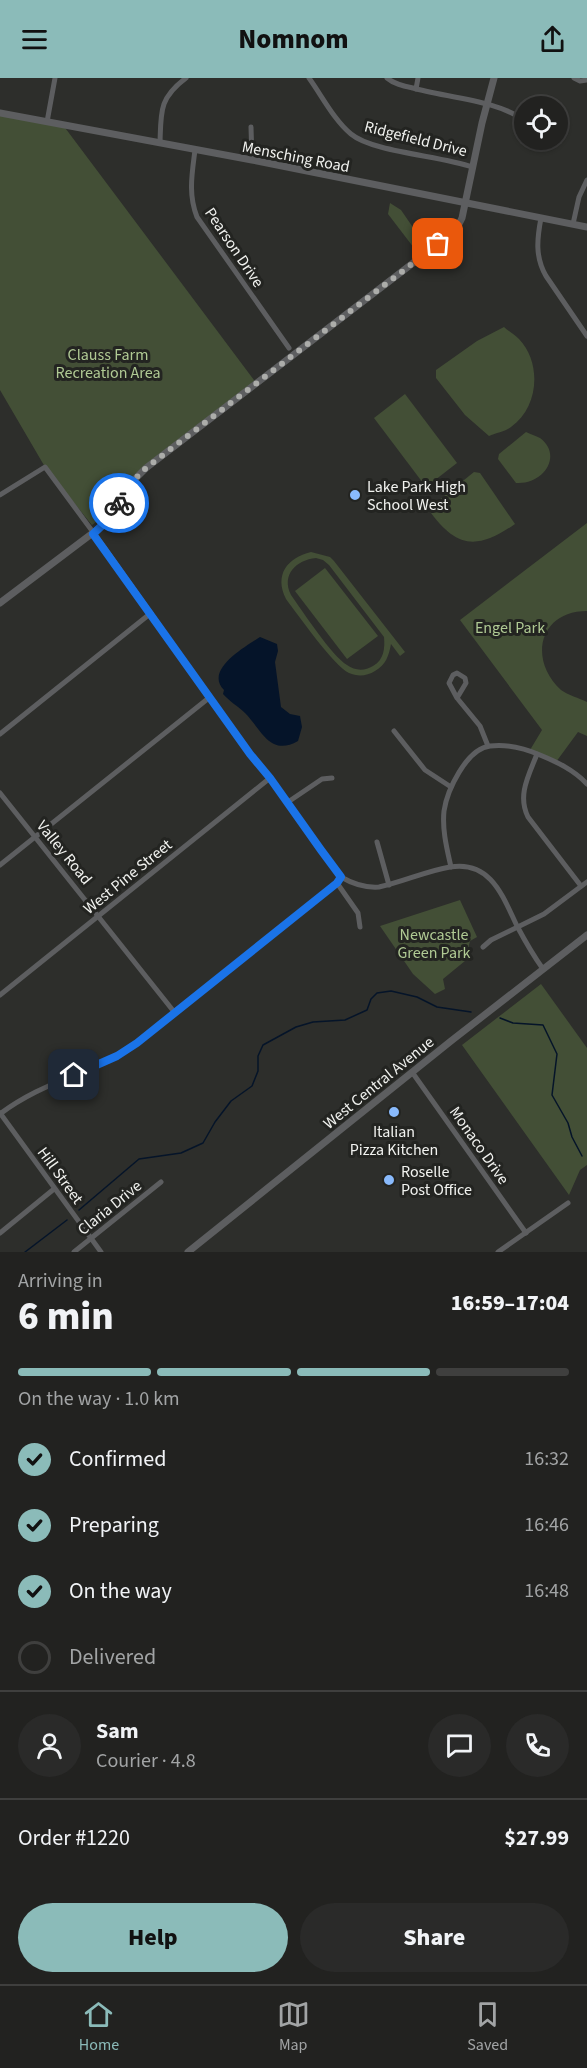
<!DOCTYPE html>
<html lang="en">
<head>
<meta charset="utf-8">
<style>
	:root { --surface:#222220; --page:#2a2a29; --text:#f1f3f6; --muted:#a2a4a5; --line:#3f3f3e; --accent:#8bbbb9 }
	body { margin:0; font-family:"Source Sans 3",sans-serif; background:var(--page); color:var(--text); height:100vh; display:flex; flex-direction:column; font-size:22px; white-space:nowrap }
	* { box-sizing:border-box; margin:0 }
	p { font-size:20px; color:var(--muted) }
	.icon { flex:none; width:33px; height:33px; fill:none; stroke:currentColor; stroke-width:2; stroke-linecap:round; stroke-linejoin:round }
	.map { position:relative; height:1174px; overflow:hidden }
	.details { display:flex; flex-direction:column; background:var(--surface); flex:1 }
	.details>* { flex:none }
	.controls { position:absolute; left:514px; top:18px; display:grid; gap:12px }
	.controls a { display:grid; place-items:center; width:54px; height:54px; border-radius:50%; background:var(--surface); box-shadow:0 2px 4px #0004,0 0 0 2px var(--line); font-size:30px }
	.pin { position:absolute; display:grid; place-items:center; width:51px; height:51px; color:#fff; margin:-26px; border-radius:12px; box-shadow:0 3px 9px #0006 }
	.courier { position:absolute; display:grid; place-items:center; width:60px; height:60px; margin:-30px; border:4px solid #1a73e8; border-radius:50%; background:#fff; color:#222; box-shadow:0 2px 8px #0007 }
	.summary em { font-style:normal; font-weight:800 }
	.summary div { display:flex; flex-direction:column-reverse }
	.summary { display:flex; align-items:center; justify-content:space-between; height:102px; padding:0 18px }
	h1 { font-size:39px; font-weight:800; line-height:45px }
	.bar { display:grid; grid-template-columns:repeat(4,1fr); gap:9px 6px; align-content:center; height:72px; padding:0 18px }
	.bar i { height:8px; border-radius:4px; background:var(--line) }
	.bar .current { background:var(--accent) }
	.bar p { grid-column:span 4 }
	.line { display:flex; align-items:center; gap:15px; padding:0 18px; border-top:2px solid var(--line) }
	.line div { flex:1 }
	.round { display:grid; place-items:center; flex:none; width:63px; height:63px; border-radius:32px; background:var(--page) }
	ol { padding:0 18px; list-style:none }
	li { display:flex; align-items:center; gap:18px; height:66px }
	li p { margin-inline-start:auto }
	li .icon { padding:6px; border-radius:50%; background:var(--accent); color:#111; stroke-width:4 }
	li:last-child { color:var(--muted) }
	li i { width:33px; height:33px; border:3px solid var(--line); border-radius:50% }
	.button { display:flex; gap:12px; margin-top:auto; padding:12px 18px }
	.button a { flex:1; height:69px; border-radius:36px; background:var(--accent); color:#111; font-size:24px; font-weight:800; line-height:69px; text-align:center }
	.button a+a { background:var(--page); color:var(--text) }
	header { display:flex; justify-content:space-between; align-items:center; height:78px; padding:0 18px; background:var(--accent); color:#111; font-size:27px; font-weight:800 }
	.menu { display:flex; justify-content:space-around; align-items:center; height:84px; border-top:2px solid var(--line); background:var(--surface); font-size:16px; color:var(--muted) }
	.menu a { display:grid; justify-items:center; gap:3px }
	.menu .current { color:var(--accent) }
	.map>svg:first-child { display:block }
	.green { fill:#434f36; fill-rule:evenodd }
	.water { fill:#051429 }
	.lines { fill:none; stroke-linecap:round; stroke-linejoin:round }
	.stream { stroke:#051429; stroke-width:1.5 }
	.minor { stroke:#5d5e60; stroke-width:5 }
	.tertiary { stroke:#5d5e60; stroke-width:7 }
	.done { stroke:#acadaa; stroke-width:6; stroke-dasharray:0 10.8 }
	.route { stroke:#1a73e8; stroke-width:8 }
	.poi-dot { fill:#89bafc; stroke:#232421; stroke-width:2 }
	.labels { text-anchor:middle; stroke-width:6; stroke-linejoin:round; paint-order:stroke }
	.street-label { font-size:16px; fill:#f1f2ef; stroke:#232421 }
	.park-label { font-size:16px; fill:#b0ca94; stroke:#232421 }
	.poi-label { font-size:16px; fill:#f1f2ef; stroke:#232421; text-anchor:start }
</style>
</head>
<body>
<header><svg class="icon" aria-label="menu" viewBox="0 0 24 24"><path d="M4 6h16M4 12h16M4 18h16"/></svg>Nomnom<svg class="icon" aria-label="share" viewBox="0 0 24 24"><path d="M12 15V3M7 8l5-5 5 5M5 13v7h14v-7"/></svg></header>
<div class="map">
<svg width="587" height="1174" viewBox="0 0 587 1174">
	<rect width="100%" height="100%" fill="#2d2e2b"/>
	<g class="green">
		<path d="M0,34L63,47L257,306L146,390L118,428L92,447L45,389L0,312Z"/>
		<path d="M390,125L401,132L421,161L420,165L414,170L388,136Z"/>
		<path d="M504,249C508,253 514,256 519,261C542,285 539,329 511,349C506,353 496,355 489,358L465,337L436,300V292L477,263Z"/>
		<path d="M405,316L457,385L426,409L374,340Z"/>
		<path d="M526,354C530,356 536,358 540,360C563,377 544,407 516,405L498,381L499,376Z"/>
		<path d="M474,394L480,395L515,446C476,473 456,470 428,431Z"/>
		<path d="M587,445V533C539,533 528,582 561,612C568,617 579,620 587,624V658L578,654L556,684L530,672L542,652L460,542Z"/>
		<path d="M311,474L330,479L334,483L405,574L400,578L391,566C389,577 386,587 375,593C367,598 358,599 349,595C334,588 298,537 286,521C274,497 287,480 311,474ZM316,480L323,482L329,487L384,559C385,570 384,582 373,588C365,593 355,593 347,587C332,578 303,534 291,517C281,497 296,482 316,480Z"/>
		<path d="M325,490L378,558L347,581L295,513Z"/>
		<path d="M460,822L477,859L470,863L468,871L471,878L443,901L445,911L435,916L413,896L380,848Z"/>
		<path d="M541,906L587,970V1087L580,1092L569,1117L462,967Z"/>
	</g>
	<path class="water" d="M260,559L277,566L278,573L275,584L281,629L290,636L300,638L302,649L298,663C270,679 261,651 245,635C238,628 230,624 223,616L224,612C204,592 245,569 260,559Z"/>
	<g class="lines">
		<g class="stream">
			<path d="M500,940L513,945L543,947L557,976L552,1017L568,1045L572,1059L582,1078"/>
			<path d="M79,1132L139,1081L181,1075L203,1065L215,1044L231,1023L252,1008L258,993V978L263,967L296,949L313,944L345,942L367,932L371,921L377,915L391,913L417,919L437,929L471,934"/>
			<path d="M25,1174L67,1142"/>
		</g>
		<g class="minor">
			<path d="M309,0C322,18 334,42 351,56C372,74 442,78 472,89"/>
			<path d="M387,0C394,6 404,8 413,10C443,19 504,23 525,44"/>
			<path d="M574,0L580,3L587,2"/>
			<path d="M416,11L418,0"/>
			<path d="M47,44L55,0"/>
			<path d="M251,49L252,82"/>
			<path d="M160,65C161,34 159,20 186,0"/>
			<path d="M195,72C192,96 188,116 197,139L289,270"/>
			<path d="M541,140C537,161 535,179 546,198L587,258"/>
			<path d="M573,146L579,119L587,102"/>
			<path d="M0,417L45,389L104,469L250,676L270,700L341,799C353,806 365,810 379,809C403,804 426,793 450,789C491,782 503,819 517,848C525,863 533,877 543,891"/>
			<path d="M457,620L449,605L453,597L457,595L465,600L466,605L457,620L480,648L488,668"/>
			<path d="M394,653L425,692L451,709"/>
			<path d="M0,656L151,535"/>
			<path d="M537,676C529,697 517,717 528,739L581,808"/>
			<path d="M0,715L175,935"/>
			<path d="M288,724L322,701L332,700"/>
			<path d="M377,764L389,807"/>
			<path d="M0,787L210,619"/>
			<path d="M451,789C447,771 442,752 444,733C447,713 466,671 490,668C507,666 524,670 540,677C557,684 574,692 587,706"/>
			<path d="M337,805L358,835L360,849"/>
			<path d="M483,869L491,862L544,836L587,804"/>
			<path d="M0,917L270,700"/>
			<path d="M412,994L526,1155"/>
			<path d="M0,1035L101,1174"/>
			<path d="M0,1036C42,1004 93,994 137,965L337,805L341,799"/>
			<path d="M0,1155L54,1111"/>
			<path d="M74,1174L161,1104"/>
			<path d="M498,1174L568,1125"/>
		</g>
		<g class="tertiary">
			<path d="M0,35L252,82L587,149"/>
			<path d="M0,525L102,448L118,428L130,406L146,390L456,152L462,140L482,45L494,0"/>
			<path d="M188,1174L451,963L587,857"/>
		</g>
	</g>
	<g class="lines">
		<path class="done" d="M119,425L130,406L146,390L438,166"/>
		<path class="route" d="M74,997L117,978L137,965L337,805L341,799L321,772L270,700L250,676L93,456L110,440L119,425"/>
	</g>
	<g class="poi-dot">
		<circle cx="355" cy="417" r="6"/>
		<circle cx="394" cy="1034" r="6"/>
		<circle cx="389" cy="1102" r="6"/>
	</g>
	<g class="labels">
		<g class="street-label">
			<text transform="translate(416 60) rotate(14)" y="6">Ridgefield Drive</text>
			<text transform="translate(296 78) rotate(11)" y="6">Mensching Road</text>
			<text transform="translate(235 169) rotate(56)" y="6">Pearson Drive</text>
			<text transform="translate(65 774) rotate(51)" y="6">Valley Road</text>
			<text transform="translate(127 798) rotate(-39)" y="6">West Pine Street</text>
			<text transform="translate(378 1004) rotate(-39)" y="6">West Central Avenue</text>
			<text transform="translate(480 1067) rotate(55)" y="6">Monaco Drive</text>
			<text transform="translate(61 1097) rotate(54)" y="6">Hill Street</text>
			<text transform="translate(109 1129) rotate(-39)" y="6">Claria Drive</text>
		</g>
		<g class="park-label">
			<text x="108" y="282">Clauss Farm<tspan x="108" dy="18">Recreation Area</tspan></text>
			<text x="510" y="555">Engel Park</text>
			<text x="434" y="862">Newcastle<tspan x="434" dy="18">Green Park</tspan></text>
		</g>
		<g class="poi-label">
			<text x="367" y="414">Lake Park High<tspan x="367" dy="18">School West</tspan></text>
			<text x="394" y="1059" text-anchor="middle">Italian<tspan x="394" dy="18">Pizza Kitchen</tspan></text>
			<text x="401" y="1099">Roselle<tspan x="401" dy="18">Post Office</tspan></text>
		</g>
	</g>
</svg>
<div class="controls">
<a><svg class="icon" aria-label="locate" viewBox="0 0 24 24"><circle cx="12" cy="12" r="6"/><path d="M12 2v4M12 18v4M2 12h4M18 12h4"/></svg></a>
</div>
<div class="pin" style="left:438px;top:166px;background:#ea580c"><svg class="icon" aria-label="bag" viewBox="0 0 24 24"><path d="M5 8h14l-1 12H6zM9 8a3 3 0 0 1 6 0"/></svg></div>
<div class="pin" style="left:74px;top:997px;background:#1f2937"><svg class="icon" aria-label="home" viewBox="0 0 24 24"><path d="M3 11l9-7 9 7M6 9v11h12V9"/></svg></div>
<div class="courier" style="left:119px;top:425px"><svg class="icon" aria-label="bike" viewBox="0 0 24 24"><circle cx="6" cy="16" r="4"/><circle cx="18" cy="16" r="4"/><path d="M6 16l4-8h5l3 8M10 8l3 8H6M13 5h3"/></svg></div>
</div>
<section class="details">
<div class="summary"><div><h1>6 min</h1><p>Arriving in</p></div><em>16:59–17:04</em></div>
<div class="bar"><i class="current"></i><i class="current"></i><i class="current"></i><i></i><p>On the way · 1.0 km</p></div>
<ol>
<li><svg class="icon" aria-label="check" viewBox="0 0 24 24"><path d="M5 12l5 5 9-10"/></svg>Confirmed<p>16:32</p></li>
<li><svg class="icon" aria-label="check" viewBox="0 0 24 24"><path d="M5 12l5 5 9-10"/></svg>Preparing<p>16:46</p></li>
<li><svg class="icon" aria-label="check" viewBox="0 0 24 24"><path d="M5 12l5 5 9-10"/></svg>On the way<p>16:48</p></li>
<li><i></i>Delivered</li>
</ol>
<div class="line" style="height:108px"><a class="round"><svg class="icon" aria-label="person" viewBox="0 0 24 24"><circle cx="12" cy="8" r="4"/><path d="M4 21q1-7 8-7t8 7"/></svg></a><div><b>Sam</b><p>Courier · 4.8</p></div><a class="round"><svg class="icon" aria-label="chat" viewBox="0 0 24 24"><path d="M4 5h16v11H9l-5 4z"/></svg></a><a class="round"><svg class="icon" aria-label="phone" viewBox="0 0 24 24"><path d="M5 4h4l2 5-3 2q2 4 5 5l2-3 5 2v4C11 20 4 13 5 4z"/></svg></a></div>
<div class="line" style="height:78px"><div>Order #1220</div><b>$27.99</b></div>
<div class="button"><a>Help</a><a>Share</a></div>
</section>
<nav class="menu">
<a class="current"><svg class="icon" aria-label="home" viewBox="0 0 24 24"><path d="M3 11l9-7 9 7M6 9v11h12V9"/></svg>Home</a>
<a><svg class="icon" aria-label="map" viewBox="0 0 24 24"><path d="M3 6l6-2 6 2 6-2v14l-6 2-6-2-6 2zM9 4v14M15 6v14"/></svg>Map</a>
<a><svg class="icon" aria-label="saved" viewBox="0 0 24 24"><path d="M7 4h10v16l-5-4-5 4z"/></svg>Saved</a>
</nav>
</body>
</html>
